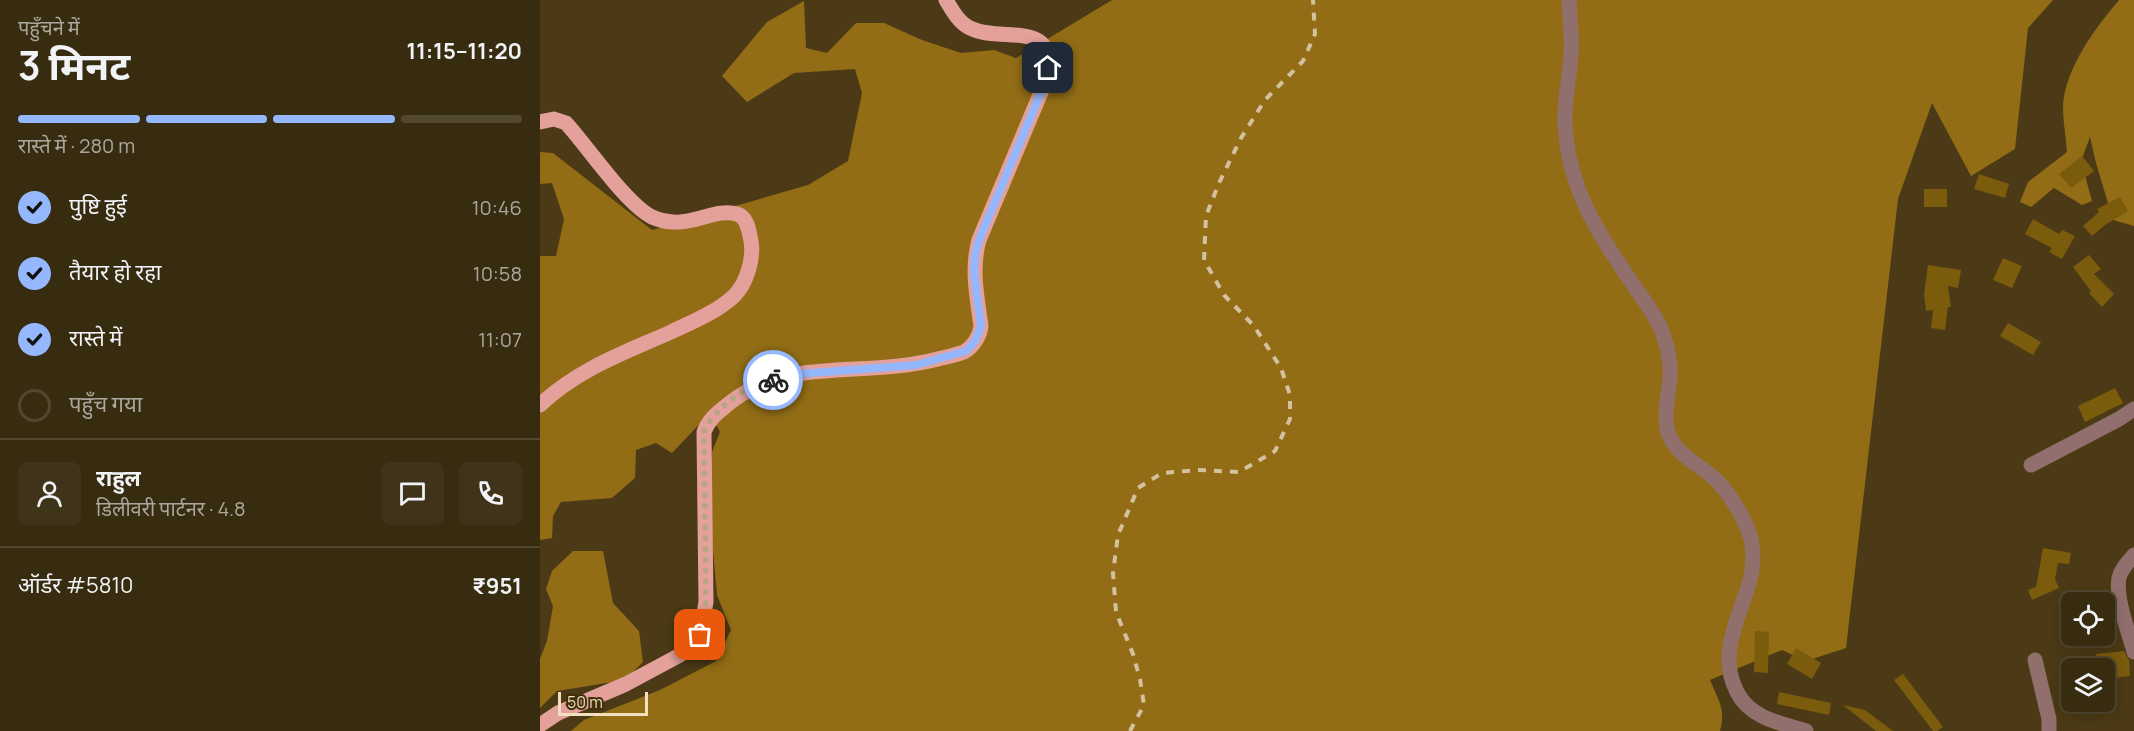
<!DOCTYPE html>
<html lang="hi">
<head>
<meta charset="utf-8">
<style>
	:root { --surface:#382c10; --page:#3f3419; --text:#f1f3f6; --muted:#aba79f; --line:#524830; --accent:#94b7fd }
	body { margin:0; font-family:Manrope,"Noto Sans Devanagari",sans-serif; background:var(--page); color:var(--text); height:100vh; display:flex; flex-direction:column; font-size:22px; white-space:nowrap }
	* { box-sizing:border-box; margin:0 }
	p { font-size:20px; color:var(--muted) }
	.icon { flex:none; width:33px; height:33px; fill:none; stroke:currentColor; stroke-width:2; stroke-linecap:round; stroke-linejoin:round }
	.map { position:relative; flex:1; overflow:hidden }
	.details { display:flex; flex-direction:column; background:var(--surface); width:540px }
	.details>* { flex:none }
	.tools { position:absolute; left:1521px; top:592px; display:grid; gap:12px }
	.tools a { display:grid; place-items:center; width:54px; height:54px; border-radius:9px; background:var(--surface); box-shadow:0 3px 15px #0003,0 0 0 2px var(--line); font-size:30px }
	.scale { position:absolute; left:18px; bottom:15px; width:90px; box-sizing:border-box; padding-left:6px; border:3px solid #f1dfbe; border-top:0; font-size:16px; line-height:21px; white-space:nowrap; color:#f1dfbe; -webkit-text-stroke:4px #402f09; paint-order:stroke }
	.pin { position:absolute; display:grid; place-items:center; width:51px; height:51px; color:#fff; margin:-26px; border-radius:12px; box-shadow:0 3px 9px #0006 }
	.courier { position:absolute; display:grid; place-items:center; width:60px; height:60px; margin:-30px; border:4px solid #94b7fd; border-radius:50%; background:#fff; color:#222; box-shadow:0 2px 8px #0007 }
	.overview em { font-style:normal; font-weight:700 }
	.overview div { display:flex; flex-direction:column-reverse }
	.overview { display:flex; align-items:center; justify-content:space-between; height:102px; padding:0 18px }
	h1 { font-size:39px; font-weight:700; line-height:45px }
	.bar { display:grid; grid-template-columns:repeat(4,1fr); gap:9px 6px; align-content:center; height:72px; padding:0 18px }
	.bar i { height:8px; border-radius:4px; background:var(--line) }
	.bar .active { background:var(--accent) }
	.bar p { grid-column:span 4 }
	.line { display:flex; align-items:center; gap:15px; padding:0 18px; border-top:2px solid var(--line) }
	.line div { flex:1 }
	.round { display:grid; place-items:center; flex:none; width:63px; height:63px; border-radius:9px; background:var(--page) }
	ol { padding:0 18px; list-style:none }
	li { display:flex; align-items:center; gap:18px; height:66px }
	li p { margin-inline-start:auto }
	li .icon { padding:6px; border-radius:50%; background:var(--accent); color:#111; stroke-width:4 }
	li:last-child { color:var(--muted) }
	li i { width:33px; height:33px; border:3px solid var(--line); border-radius:50% }
	main { display:flex; flex:1; min-height:0 }
	.map>svg:first-child { display:block }
	.forest { fill:#926d15 }
	.building { fill:#7b5b0c }
	.lines { fill:none; stroke-linecap:round; stroke-linejoin:round }
	.minor { stroke:#916f6d; stroke-width:15 }
	.major { stroke:#e4a09b; stroke-width:15 }
	.rail { stroke:#d3c19f; stroke-width:4; stroke-dasharray:8 8; stroke-linecap:butt }
	.done { stroke:#b7a583; stroke-width:6; stroke-dasharray:0 10.8 }
	.route { stroke:#94b7fd; stroke-width:8 }
</style>
</head>
<body>
<main>
<section class="details">
<div class="overview"><div><h1>3 मिनट</h1><p>पहुँचने में</p></div><em>11:15–11:20</em></div>
<div class="bar"><i class="active"></i><i class="active"></i><i class="active"></i><i></i><p>रास्ते में · 280 m</p></div>
<ol>
<li><svg class="icon" aria-label="check" viewBox="0 0 24 24"><path d="M5 12l5 5 9-10"/></svg>पुष्टि हुई<p>10:46</p></li>
<li><svg class="icon" aria-label="check" viewBox="0 0 24 24"><path d="M5 12l5 5 9-10"/></svg>तैयार हो रहा<p>10:58</p></li>
<li><svg class="icon" aria-label="check" viewBox="0 0 24 24"><path d="M5 12l5 5 9-10"/></svg>रास्ते में<p>11:07</p></li>
<li><i></i>पहुँच गया</li>
</ol>
<div class="line" style="height:108px"><a class="round"><svg class="icon" aria-label="person" viewBox="0 0 24 24"><circle cx="12" cy="8" r="4"/><path d="M4 21q1-7 8-7t8 7"/></svg></a><div><b>राहुल</b><p>डिलीवरी पार्टनर · 4.8</p></div><a class="round"><svg class="icon" aria-label="chat" viewBox="0 0 24 24"><path d="M4 5h16v11H9l-5 4z"/></svg></a><a class="round"><svg class="icon" aria-label="phone" viewBox="0 0 24 24"><path d="M5 4h4l2 5-3 2q2 4 5 5l2-3 5 2v4C11 20 4 13 5 4z"/></svg></a></div>
<div class="line" style="height:78px"><div>ऑर्डर #5810</div><b>₹951</b></div>
</section>
<div class="map">
<svg width="1594" height="731" viewBox="0 0 1594 731">
	<rect width="100%" height="100%" fill="#4b3a15"/>
	<g class="forest">
		<path d="M572,0H1513L1488,28L1475,149L1431,176L1392,103L1358,199L1306,648L1266,661L1242,650L1170,680C1178,700 1186,708 1180,731H31L44,720L120,690L176,661L191,630L177,595L169,504L172,452L180,432L170,413L132,453L116,443L96,450L95,478L72,498L21,502L13,516L12,538L0,540V256H16L24,219L12,183L0,184V152L13,153L112,230L268,185L308,161L322,93L315,69L254,73L207,102L182,76L227,22L264,1L266,48L287,53L316,23H344L382,40L421,53L454,50L476,58Z"/>
		<path d="M1579,0H1594V226L1573,220L1556,163L1550,137L1541,161L1552,201L1542,205L1514,188L1491,207L1480,202L1488,182L1527,152C1526,134 1521,113 1524,96C1531,61 1556,27 1579,0Z"/>
		<path d="M33,551H63L73,603L99,631L103,662L85,680L17,691L0,708V659L7,641L13,606L6,589L12,571Z"/>
	</g>
	<g class="building">
		<path d="M1542,156L1554,171L1531,188L1519,174Z"/>
		<path d="M1439,174L1469,184L1465,198L1434,189Z"/>
		<rect x="1384" y="189" width="23" height="18"/>
		<path d="M1580,197L1588,211L1565,225L1552,236L1543,226L1559,212L1557,209Z"/>
		<path d="M1493,219L1519,234L1522,230L1535,236L1522,259L1509,252L1512,248L1485,234Z"/>
		<path d="M1549,255L1561,269L1554,274L1574,294L1562,307L1549,293L1551,291L1533,267Z"/>
		<path d="M1463,258L1482,266L1472,288L1453,280Z"/>
		<path d="M1388,265L1421,270L1418,288L1408,286L1411,307H1408L1405,330L1391,328L1393,310L1386,311L1384,295Z"/>
		<path d="M1468,323L1501,342L1493,355L1460,336Z"/>
		<path d="M1575,388L1583,403L1545,422L1538,406Z"/>
		<path d="M1503,548L1531,553L1529,564L1518,563L1515,579L1519,588L1492,600L1488,590L1496,587Z"/>
		<path d="M1553,590L1557,603H1519L1518,601Z"/>
		<path d="M1215,631L1229,632L1228,673L1214,672Z"/>
		<path d="M1256,648L1281,663L1272,679L1247,664Z"/>
		<path d="M1584,651L1589,660L1590,676L1564,679V669H1557L1556,654Z"/>
		<path d="M1363,674L1403,727L1397,731H1393L1354,680Z"/>
		<path d="M1239,692L1291,703L1289,715L1237,704Z"/>
		<path d="M1303,705L1325,710L1353,731H1336Z"/>
	</g>
	<g class="lines">
		<g class="minor">
			<path d="M1029,0C1030,18 1032,36 1031,54C1030,77 1024,100 1025,122C1026,152 1034,182 1047,209C1060,236 1077,261 1094,286C1105,302 1118,318 1124,337C1128,349 1131,363 1130,377C1129,394 1122,418 1129,435C1139,459 1164,466 1180,484C1193,499 1206,520 1211,539C1224,592 1169,638 1197,692C1210,718 1240,723 1266,731"/>
			<path d="M1491,465L1579,419L1594,409"/>
			<path d="M1594,555C1588,562 1581,569 1579,578C1575,598 1589,633 1594,652"/>
			<path d="M1495,660L1509,719V731"/>
		</g>
		<g class="major">
			<path d="M0,122L14,119L26,123C48,147 86,204 112,217C119,220 127,222 134,222C155,224 178,208 197,214C208,217 209,232 211,241C214,258 207,283 194,296C177,312 152,322 131,332C84,353 38,369 0,405"/>
			<path d="M0,725L18,713L86,684L140,655L154,643L160,635L166,602L164,432C168,420 177,413 187,405C208,388 230,378 257,374C304,367 351,371 398,359C406,357 416,355 424,352C433,347 440,336 441,326C437,297 431,269 439,240L507,78C519,17 462,44 430,28C419,23 412,10 406,0"/>
		</g>
		<path class="rail" d="M590,731L604,705L600,679L593,654L576,612L573,573L578,535L598,488L622,473L659,470L699,472L735,451L750,419V395L741,368L714,326L684,295L664,260L666,216L679,183L701,138L725,100L763,61L775,34L773,0"/>
	</g>
	<g class="lines">
		<path class="done" d="M160,635L166,602L164,432C169,417 194,395 209,388C217,385 225,383 233,380"/>
		<path class="route" d="M233,380L258,374L376,365L426,351L435,341L441,326L434,273L435,255L439,240L507,78L508,68"/>
	</g>
</svg>
<div class="tools">
<a><svg class="icon" aria-label="locate" viewBox="0 0 24 24"><circle cx="12" cy="12" r="6"/><path d="M12 2v4M12 18v4M2 12h4M18 12h4"/></svg></a>
<a><svg class="icon" aria-label="layers" viewBox="0 0 24 24"><path d="M12 4l9 5-9 5-9-5zM3 14l9 5 9-5"/></svg></a>
</div>
<div class="scale">50 m</div>
<div class="pin" style="left:160px;top:635px;background:#ea580c"><svg class="icon" aria-label="bag" viewBox="0 0 24 24"><path d="M5 8h14l-1 12H6zM9 8a3 3 0 0 1 6 0"/></svg></div>
<div class="pin" style="left:508px;top:68px;background:#1f2937"><svg class="icon" aria-label="home" viewBox="0 0 24 24"><path d="M3 11l9-7 9 7M6 9v11h12V9"/></svg></div>
<div class="courier" style="left:233px;top:380px"><svg class="icon" aria-label="bike" viewBox="0 0 24 24"><circle cx="6" cy="16" r="4"/><circle cx="18" cy="16" r="4"/><path d="M6 16l4-8h5l3 8M10 8l3 8H6M13 5h3"/></svg></div>
</div>
</main>
</body>
</html>
